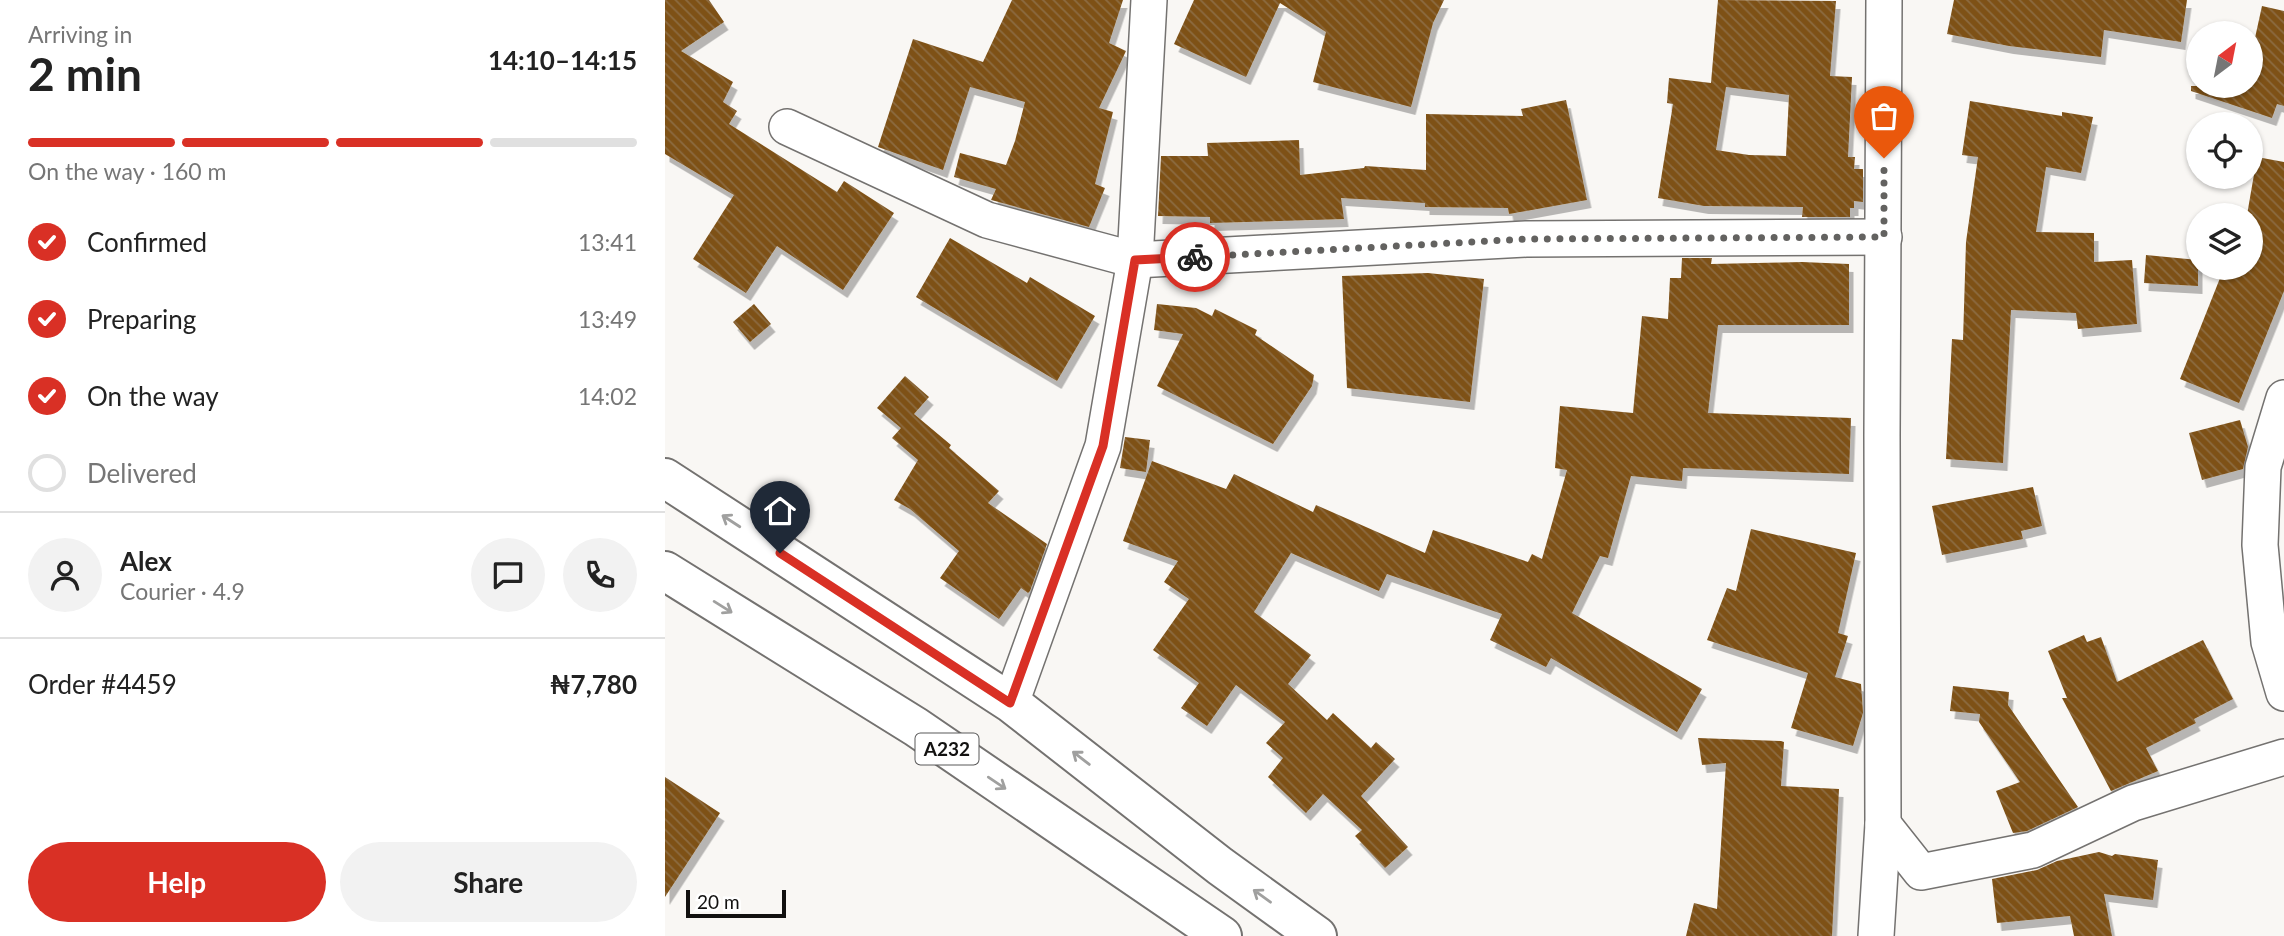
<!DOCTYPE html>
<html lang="en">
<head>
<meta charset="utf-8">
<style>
	:root { --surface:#fff; --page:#f2f2f2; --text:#222; --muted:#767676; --line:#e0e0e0; --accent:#d93025 }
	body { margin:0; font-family:Lato,sans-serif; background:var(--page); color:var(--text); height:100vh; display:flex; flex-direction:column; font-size:26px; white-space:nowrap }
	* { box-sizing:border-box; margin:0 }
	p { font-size:23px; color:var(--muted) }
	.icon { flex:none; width:38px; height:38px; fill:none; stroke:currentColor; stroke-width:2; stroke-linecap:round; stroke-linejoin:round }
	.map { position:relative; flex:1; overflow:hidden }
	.side { display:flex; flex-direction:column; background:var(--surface); width:665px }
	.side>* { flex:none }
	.needle { width:46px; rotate:32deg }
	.buttons { position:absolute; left:1521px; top:21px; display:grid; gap:14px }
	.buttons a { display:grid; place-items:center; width:77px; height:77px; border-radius:50%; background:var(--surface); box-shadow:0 2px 5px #0004; font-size:35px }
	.scale { position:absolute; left:21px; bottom:18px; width:100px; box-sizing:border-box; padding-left:7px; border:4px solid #121110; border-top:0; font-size:19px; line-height:24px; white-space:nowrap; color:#121110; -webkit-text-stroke:5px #fff; paint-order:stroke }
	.pin { position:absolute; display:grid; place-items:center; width:60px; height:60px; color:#fff; margin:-72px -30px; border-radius:50% 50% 50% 0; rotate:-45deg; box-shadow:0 0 7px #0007 }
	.pin .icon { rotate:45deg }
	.courier { position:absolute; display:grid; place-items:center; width:70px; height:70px; margin:-35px; border:5px solid #d93025; border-radius:50%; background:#fff; color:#222; box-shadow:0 2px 9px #0007 }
	.head em { font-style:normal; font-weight:700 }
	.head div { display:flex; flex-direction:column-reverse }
	.head { display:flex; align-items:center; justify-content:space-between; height:119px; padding:0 28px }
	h1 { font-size:46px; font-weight:700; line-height:52px }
	.bar { display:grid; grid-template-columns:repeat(4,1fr); gap:10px 7px; align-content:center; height:84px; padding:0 28px }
	.bar i { height:9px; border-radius:5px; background:var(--line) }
	.bar .on { background:var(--accent) }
	.bar p { grid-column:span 4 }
	.line { display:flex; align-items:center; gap:18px; padding:0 28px; border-top:2px solid var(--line) }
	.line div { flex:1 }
	.round { display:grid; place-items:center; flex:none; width:74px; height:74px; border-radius:37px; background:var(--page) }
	ol { padding:0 28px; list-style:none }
	li { display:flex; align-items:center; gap:21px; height:77px }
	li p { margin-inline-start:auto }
	li .icon { padding:7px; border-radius:50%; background:var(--accent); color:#fff; stroke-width:4 }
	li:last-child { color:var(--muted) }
	li i { width:38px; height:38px; border:4px solid var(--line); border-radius:50% }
	.action { display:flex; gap:14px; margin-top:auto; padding:14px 28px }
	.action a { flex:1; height:80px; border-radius:42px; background:var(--accent); color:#fff; font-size:28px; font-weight:700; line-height:80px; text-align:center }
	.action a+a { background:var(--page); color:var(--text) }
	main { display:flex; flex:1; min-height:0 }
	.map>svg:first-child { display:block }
	.building { fill:url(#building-back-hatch); fill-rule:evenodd; filter:url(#shadow) }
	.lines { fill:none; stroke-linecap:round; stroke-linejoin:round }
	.street-casing { stroke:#747270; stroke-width:38 }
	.highway-casing { stroke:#747270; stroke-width:42 }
	.street { stroke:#fff; stroke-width:35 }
	.highway { stroke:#fff; stroke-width:38 }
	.oneway { stroke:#a0a09f }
	.done { stroke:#636260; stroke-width:7; stroke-dasharray:0 12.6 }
	.route { stroke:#d93025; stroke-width:9 }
	.labels { text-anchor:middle; stroke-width:7; stroke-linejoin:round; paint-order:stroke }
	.shield { fill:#fff; stroke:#595858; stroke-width:2 }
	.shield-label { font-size:19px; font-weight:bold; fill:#121110 }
</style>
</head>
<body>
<main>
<section class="side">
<div class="head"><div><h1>2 min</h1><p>Arriving in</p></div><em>14:10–14:15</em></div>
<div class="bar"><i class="on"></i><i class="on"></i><i class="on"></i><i></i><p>On the way · 160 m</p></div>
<ol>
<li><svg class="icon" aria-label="check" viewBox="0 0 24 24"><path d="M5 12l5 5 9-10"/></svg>Confirmed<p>13:41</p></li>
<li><svg class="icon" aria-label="check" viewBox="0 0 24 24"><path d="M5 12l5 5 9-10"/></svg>Preparing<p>13:49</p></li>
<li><svg class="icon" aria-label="check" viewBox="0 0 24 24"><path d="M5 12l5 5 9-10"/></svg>On the way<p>14:02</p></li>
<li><i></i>Delivered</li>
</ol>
<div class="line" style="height:126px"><a class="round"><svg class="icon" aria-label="person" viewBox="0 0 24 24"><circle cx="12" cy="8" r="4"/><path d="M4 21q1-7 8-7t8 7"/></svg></a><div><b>Alex</b><p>Courier · 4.9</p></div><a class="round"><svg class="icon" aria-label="chat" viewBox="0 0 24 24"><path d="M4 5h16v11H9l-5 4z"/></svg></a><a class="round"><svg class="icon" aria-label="phone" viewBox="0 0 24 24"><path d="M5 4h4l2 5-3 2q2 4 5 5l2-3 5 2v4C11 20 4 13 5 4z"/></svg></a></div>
<div class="line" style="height:91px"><div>Order #4459</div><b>₦7,780</b></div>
<div class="action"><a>Help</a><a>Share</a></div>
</section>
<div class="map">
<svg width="1619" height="936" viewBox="0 0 1619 936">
	<defs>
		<pattern id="building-back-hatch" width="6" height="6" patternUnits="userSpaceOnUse" patternTransform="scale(1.75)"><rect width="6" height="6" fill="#7e5118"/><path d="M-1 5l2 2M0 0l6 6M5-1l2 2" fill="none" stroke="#8c6b40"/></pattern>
		<filter id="shadow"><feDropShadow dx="4.5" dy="8" stdDeviation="0" flood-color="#0004"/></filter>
	</defs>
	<rect width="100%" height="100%" fill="#f9f7f4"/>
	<g class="building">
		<path d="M0,0H44L59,22L16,51L68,82L58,102L72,111L64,124L172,192L179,181L229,213L178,290L112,246L81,293L28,259L69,195L0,154Z"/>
		<path d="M347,0H458L444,43L461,51L434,108L448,112L430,184L440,188L424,227L330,201L326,200L331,189L289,177L295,153L341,165L350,141L360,102L305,87L278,170L213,147L248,39L318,62Z"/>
		<path d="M529,0H779L768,23L746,107L648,82L661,32L615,3L581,77L509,44Z"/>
		<path d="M1053,0L1171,1L1165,76L1187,77L1183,157H1190L1189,169H1198V202L1189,201V208H1185V217H1137L1138,207L1039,206L993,198L1008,104L1002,103L1004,78L1046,83ZM1061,87L1124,95L1121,156L1084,155L1051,150Z"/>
		<path d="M1289,0H1522L1516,42L1439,30L1436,57L1344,46L1282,34Z"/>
		<path d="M1597,6L1619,11V106L1612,104L1607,118L1526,91V86H1586V56Z"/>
		<path d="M901,100L922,200L844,214L843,208L760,207V203L676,198L679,219L545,223V217L493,216L496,156H543L542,143L634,140L635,175L699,168L700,166L761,170V114L858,116L856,109Z"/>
		<path d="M1305,101L1397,116V112L1428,117L1416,173L1381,167L1371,232L1429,233V262L1467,260L1472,324L1413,329L1411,313L1346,310L1338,463L1281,459L1287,339L1298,340L1301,242L1313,157L1297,155Z"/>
		<path d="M1592,157L1619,162V291L1574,403L1515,379L1559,268H1586V215H1582Z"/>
		<path d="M285,238L362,283L365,277L430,316L392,381L251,297Z"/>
		<path d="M1481,255L1533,260V286L1479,283Z"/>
		<path d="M1017,258H1047L1046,264L1137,262L1184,264V325H1053L1043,413L1186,418L1184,474L1018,468L1017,481L966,476L943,558L935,556L907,613L1037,689L1012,732L886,658L881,667L825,640L837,614L722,574L714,591L626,553L589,612L646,655L623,684L662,720L668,713L706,748L711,742L730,759L696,796L743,847L720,868L690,836L697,830L658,794L641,813L603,777L618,758L601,743L620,722L571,685L542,726L516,708L534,683L488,650L524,599L499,582L513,561L458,541L487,461L561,489L569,474L648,512L651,505L760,553L768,530L863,562L867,554L877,559L902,470L890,468L895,406L968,413L977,316L1003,319L1005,278H1016Z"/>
		<path d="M763,273L819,279L805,402L682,388L677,276Z"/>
		<path d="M89,304L106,324L85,342L68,322Z"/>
		<path d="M492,304L531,308L547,316L550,309L592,330L590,335L649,375L647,386L608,444L492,386L518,334L489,330Z"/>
		<path d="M240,376L264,397L249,414L286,445L284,448L334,491L323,503L382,544L365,591L363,593L356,588L334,619L275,578L294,551L245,509L229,500L253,460L227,438L236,428L212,408Z"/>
		<path d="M1575,420L1583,447L1578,469L1537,480L1524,433Z"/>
		<path d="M460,437L485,440L481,472L455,468Z"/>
		<path d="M1368,487L1377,526L1356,531L1358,539L1277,555L1267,506Z"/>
		<path d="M1086,529L1191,553L1173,633L1183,636L1170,677L1196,684L1198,713L1188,746L1126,728L1143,673L1042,640L1062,588L1071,591Z"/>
		<path d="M1419,635L1422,642L1436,637L1452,682L1538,640L1568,699L1529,719L1531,723L1481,748L1493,771L1446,791L1397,698H1402L1383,651Z"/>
		<path d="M1288,686L1344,692L1343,705L1413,807L1362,831L1348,833L1331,791L1355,782L1314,722L1315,714L1285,711Z"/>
		<path d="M1033,738L1116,741L1119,742L1116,786L1174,789L1167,936H1021L1029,903L1052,909L1061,763L1037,765Z"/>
		<path d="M0,777L55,813L0,897Z"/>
		<path d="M1434,852L1447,856L1450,854L1493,860L1488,900L1439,894L1447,936H1409L1405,916L1332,923L1327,879L1372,870L1392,861Z"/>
	</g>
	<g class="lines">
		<g class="street-casing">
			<g id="street">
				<path d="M122,127L322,220L470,260L861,239L1219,237"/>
				<path d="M1619,398L1598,467L1595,545L1604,642L1619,693"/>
				<path d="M346,703L438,446L470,260L484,0"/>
				<path d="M1218,824L1256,872L1368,850L1468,803L1619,757"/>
				<path d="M1211,936L1218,824L1217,436L1219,0"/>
			</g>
		</g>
		<g class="highway-casing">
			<g id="highway">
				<path d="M0,478L346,703L555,866L652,936"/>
				<path d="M0,571L251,727L557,936"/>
			</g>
		</g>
		<use href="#street" class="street"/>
		<use href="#highway" class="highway"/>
	</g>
	<defs><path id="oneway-shaft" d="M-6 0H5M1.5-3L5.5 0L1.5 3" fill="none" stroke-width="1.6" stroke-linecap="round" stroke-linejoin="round" transform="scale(1.75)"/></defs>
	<g class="oneway">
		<use href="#oneway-shaft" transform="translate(66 521) rotate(-147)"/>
		<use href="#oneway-shaft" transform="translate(58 607) rotate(32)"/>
		<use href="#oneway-shaft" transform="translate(416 758) rotate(-142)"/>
		<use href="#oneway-shaft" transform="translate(332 783) rotate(34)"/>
		<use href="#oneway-shaft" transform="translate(597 896) rotate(-144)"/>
	</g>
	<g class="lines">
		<path class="done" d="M530,257L861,239L1219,237V158"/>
		<path class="route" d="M115,553L345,703L438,446L470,260L530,257"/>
	</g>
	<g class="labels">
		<rect class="shield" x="250.5" y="733.5" width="63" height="31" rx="5"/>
		<g class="shield-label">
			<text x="282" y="756">A232</text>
		</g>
	</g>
</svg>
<div class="buttons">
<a><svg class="needle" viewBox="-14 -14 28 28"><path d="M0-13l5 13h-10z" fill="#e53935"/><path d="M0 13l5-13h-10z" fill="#767676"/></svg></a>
<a><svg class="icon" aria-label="locate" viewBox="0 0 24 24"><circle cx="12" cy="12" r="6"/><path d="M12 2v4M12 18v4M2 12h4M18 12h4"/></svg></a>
<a><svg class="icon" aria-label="layers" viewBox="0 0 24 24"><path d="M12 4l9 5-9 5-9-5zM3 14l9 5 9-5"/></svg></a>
</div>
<div class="scale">20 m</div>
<div class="pin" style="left:1219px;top:158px;background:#ea580c"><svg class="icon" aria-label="bag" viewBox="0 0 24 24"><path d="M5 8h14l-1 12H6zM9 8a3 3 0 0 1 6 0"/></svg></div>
<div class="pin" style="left:115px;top:553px;background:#1f2937"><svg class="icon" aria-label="home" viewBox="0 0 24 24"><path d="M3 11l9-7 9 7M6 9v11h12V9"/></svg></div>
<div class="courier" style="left:530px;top:257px"><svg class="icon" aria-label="bike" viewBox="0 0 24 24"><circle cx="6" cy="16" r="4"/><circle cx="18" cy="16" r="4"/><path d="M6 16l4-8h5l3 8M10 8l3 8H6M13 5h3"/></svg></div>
</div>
</main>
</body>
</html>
